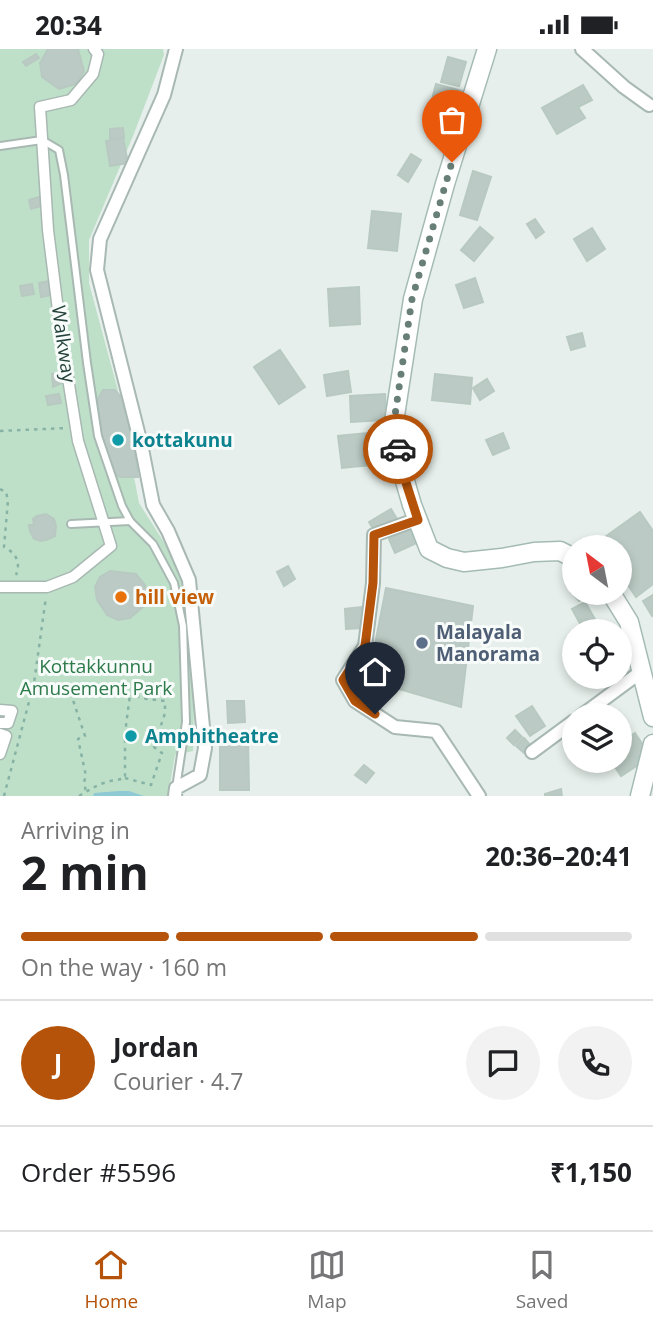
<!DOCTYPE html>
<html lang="en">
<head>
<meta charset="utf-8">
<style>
	:root { --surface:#fff; --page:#f2f2f2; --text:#202124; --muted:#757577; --line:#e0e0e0; --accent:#b45309 }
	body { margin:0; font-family:"Open Sans",sans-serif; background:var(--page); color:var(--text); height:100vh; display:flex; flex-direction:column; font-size:26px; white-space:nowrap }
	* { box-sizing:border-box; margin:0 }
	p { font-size:23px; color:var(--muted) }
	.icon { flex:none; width:38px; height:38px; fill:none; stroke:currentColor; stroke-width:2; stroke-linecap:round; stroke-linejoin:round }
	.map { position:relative; height:747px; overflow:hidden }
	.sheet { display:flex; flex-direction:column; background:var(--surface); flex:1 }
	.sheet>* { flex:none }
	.needle { width:46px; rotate:328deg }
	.tools { position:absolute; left:562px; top:486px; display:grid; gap:14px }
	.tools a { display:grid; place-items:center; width:70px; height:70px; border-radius:50%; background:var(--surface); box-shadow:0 4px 10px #0003; font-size:35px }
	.pin { position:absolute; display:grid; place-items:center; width:60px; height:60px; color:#fff; margin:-72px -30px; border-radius:50% 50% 50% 0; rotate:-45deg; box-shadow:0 0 7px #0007 }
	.pin .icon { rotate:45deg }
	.courier { position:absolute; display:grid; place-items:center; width:70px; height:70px; margin:-35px; border:5px solid #b45309; border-radius:50%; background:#fff; color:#222; box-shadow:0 2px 9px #0007 }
	.summary em { font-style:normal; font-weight:700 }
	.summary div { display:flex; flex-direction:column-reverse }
	.summary { display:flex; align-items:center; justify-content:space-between; height:119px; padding:0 21px }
	h1 { font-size:46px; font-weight:700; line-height:52px }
	.bar { display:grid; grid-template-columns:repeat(4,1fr); gap:10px 7px; align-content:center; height:84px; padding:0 21px }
	.bar i { height:9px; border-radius:5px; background:var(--line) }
	.bar .current { background:var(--accent) }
	.bar p { grid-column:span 4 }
	.line { display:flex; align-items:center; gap:18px; padding:0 21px; border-top:2px solid var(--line) }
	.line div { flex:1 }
	.round { display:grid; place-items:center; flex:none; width:74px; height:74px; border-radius:37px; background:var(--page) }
	.status { display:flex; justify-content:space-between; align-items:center; height:49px; padding:0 35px; background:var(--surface); direction:ltr }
	.status svg { height:19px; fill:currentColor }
	.menu { display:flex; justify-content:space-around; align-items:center; height:98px; border-top:2px solid var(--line); background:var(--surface); font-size:19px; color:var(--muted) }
	.menu a { display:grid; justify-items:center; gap:4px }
	.menu .current { color:var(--accent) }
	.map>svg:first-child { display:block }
	.green { fill:#bfe0c8 }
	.water { fill:#8ec9d4 }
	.building { fill:#bbcac4; stroke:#b8c9c2; stroke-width:2 }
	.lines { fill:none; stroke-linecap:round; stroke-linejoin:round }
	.service-casing { stroke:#a8b8b2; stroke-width:10 }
	.pedestrian-casing { stroke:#a8b8b2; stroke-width:13 }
	.minor-casing { stroke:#a8b8b2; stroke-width:16 }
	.secondary-casing { stroke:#a4bbb3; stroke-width:21 }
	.path { stroke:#86b3a5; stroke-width:2.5; stroke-dasharray:3.5 5; stroke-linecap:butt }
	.service { stroke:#fff; stroke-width:6 }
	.pedestrian { stroke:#fff; stroke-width:10 }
	.minor { stroke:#fff; stroke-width:12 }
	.secondary { stroke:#fff; stroke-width:18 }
	.done { stroke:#687f78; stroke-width:7; stroke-dasharray:0 12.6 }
	.route { stroke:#b45309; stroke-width:9 }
	.culture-dot { fill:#0f9aa8; stroke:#f7fbf9; stroke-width:2.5 }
	.food-dot { fill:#e8710a; stroke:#f7fbf9; stroke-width:2.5 }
	.service-dot { fill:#5c6f8a; stroke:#f7fbf9; stroke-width:2.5 }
	.labels { text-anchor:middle; stroke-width:6; stroke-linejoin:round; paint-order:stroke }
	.street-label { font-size:19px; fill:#24423a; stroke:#f7fbf9 }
	.culture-label { font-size:19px; font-weight:bold; fill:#0d838f; stroke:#f7fbf9; text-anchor:start }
	.food-label { font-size:19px; font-weight:bold; fill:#c56008; stroke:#f7fbf9; text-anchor:start }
	.service-label { font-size:19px; font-weight:bold; fill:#4e5e75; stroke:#f7fbf9; text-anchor:start }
	.park-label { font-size:19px; fill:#2d7a4b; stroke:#f7fbf9 }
</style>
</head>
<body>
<div class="status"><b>20:34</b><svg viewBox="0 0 49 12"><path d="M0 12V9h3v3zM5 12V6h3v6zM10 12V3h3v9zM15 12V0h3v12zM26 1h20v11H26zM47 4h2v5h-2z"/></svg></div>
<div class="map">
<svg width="653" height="747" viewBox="0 0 653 747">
	<rect width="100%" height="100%" fill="#e6efeb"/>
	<path class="green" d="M0,0H163L164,6L133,87L89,191V234L117,338L139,454L181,520L192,576L194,659L193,702L175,706L168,747H0Z"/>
	<path class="water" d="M119,742H129L144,747H93L94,744Z"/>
	<g class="building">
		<path d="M48,0H78L84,22L76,35L59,40L42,28L40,14Z"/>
		<path d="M36,5L39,9L26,17L23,13Z"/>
		<path d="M448,8L466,13L459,37L441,33Z"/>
		<path d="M436,35L462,42L457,65L430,58Z"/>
		<path d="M583,36L592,51L578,58L585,69L557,85L542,59Z"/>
		<path d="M427,65L448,70L445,83L424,77Z"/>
		<path d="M123,79L124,89L110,90V80Z"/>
		<path d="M123,89L128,114L110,117L106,92Z"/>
		<path d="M411,105L421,111L408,133L398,126Z"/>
		<path d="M473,122L491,128L477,171L460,166Z"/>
		<path d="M39,148L41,157L31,160L29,151Z"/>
		<path d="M372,162L401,165L397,202L368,199Z"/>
		<path d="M535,170L544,183L536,189L527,175Z"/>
		<path d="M480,178L493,189L474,212L461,201Z"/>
		<path d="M592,179L605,200L587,212L574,190Z"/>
		<path d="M475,229L483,253L464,259L456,236Z"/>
		<path d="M49,232L51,246L41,248L39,234Z"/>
		<path d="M32,235L34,245L22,247L20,237Z"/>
		<path d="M359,238L360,275L330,277L328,240Z"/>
		<path d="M582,284L585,297L571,301L567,288Z"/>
		<path d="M280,301L305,338L279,355L254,318Z"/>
		<path d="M348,322L351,343L327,347L324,326Z"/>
		<path d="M62,324L64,333L53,338L52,325Z"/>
		<path d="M435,325L472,329L470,355L432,351Z"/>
		<path d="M487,330L494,342L480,351L473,339Z"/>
		<path d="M103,341H115L130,358L138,428H120L111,424L95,355Z"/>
		<path d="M59,345L61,354L48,356L46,347Z"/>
		<path d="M385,345L386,371L351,373L350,347Z"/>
		<path d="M388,382L391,414L342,419L338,387Z"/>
		<path d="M503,384L509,399L493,406L486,391Z"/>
		<path d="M391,460L397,470L375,483L369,473Z"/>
		<path d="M640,463L653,482V535L636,548L620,524V499H602L598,493Z"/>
		<path d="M46,465L54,470L56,477L55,487L46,491L41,492L34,490L30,482L29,476H34L33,470L37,467Z"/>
		<path d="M415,478L421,492L395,504L389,490Z"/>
		<path d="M288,517L295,530L284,537L277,523Z"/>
		<path d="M110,522L136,525L145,536L147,545L143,558L130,569L118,571L107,566L97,551L95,538L100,528Z"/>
		<path d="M386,539L473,557L461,658L368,631Z"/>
		<path d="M574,540V544H585L587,546L579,552L571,543Z"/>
		<path d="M653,546V566L652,567L643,552Z"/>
		<path d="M585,553L596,572L583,580L572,560Z"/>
		<path d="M361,558L363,579L346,580L345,560Z"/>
		<path d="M227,652H244L245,673L228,674Z"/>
		<path d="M532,657L545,677L530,687L516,667Z"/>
		<path d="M515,681L522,688L514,696L507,689Z"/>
		<path d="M635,684L647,702L637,709L641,714L621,727L611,712H620V694Z"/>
		<path d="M220,688H248L249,741H220Z"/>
		<path d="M524,689L531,697L524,704L516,697Z"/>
		<path d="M364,716L374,724L366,734L355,726Z"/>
		<path d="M561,740L562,747H545V745Z"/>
	</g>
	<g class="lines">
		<g class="service-casing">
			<g id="service">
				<path d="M0,97L42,91L59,101L64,126L87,314L98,387L122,457L130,472L153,495L174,534L183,577L186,673L176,739"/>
				<path d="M71,475L130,472"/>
			</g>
		</g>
		<g class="pedestrian-casing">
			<g id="pedestrian">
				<path d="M0,538H47L73,528L111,497L78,392L61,285L48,181L40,58L71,51L93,25L98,5L94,0"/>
				<path d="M0,661L12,662L8,674H0"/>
				<path d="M0,685L6,687L0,705"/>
			</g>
		</g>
		<g class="minor-casing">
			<g id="minor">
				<path d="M582,0L624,38L649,56"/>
				<path d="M418,470L374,486L373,534L365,597L343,631L355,652L395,678L436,682L479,747"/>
				<path d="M581,667L642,622"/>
				<path d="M532,703L574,672"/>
				<path d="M175,747L176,739L200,726L205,699L189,531L168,482L153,456L141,395L97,221L100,190L164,46L176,0"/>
			</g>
		</g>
		<g class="secondary-casing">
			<g id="secondary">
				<path d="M487,0L445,135L413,250L394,373L400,415L412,456L429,500L447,509L464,513L502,509L534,503L560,502L574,509"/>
				<path d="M611,544L629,573L653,668"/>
				<path d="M640,747L653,695"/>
			</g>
		</g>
		<g class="path">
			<path d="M0,382L66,379"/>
			<path d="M0,440L6,443L8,451L4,498C16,504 21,513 16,526"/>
			<path d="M125,729L151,736L162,704L154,698L165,664V652L147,650L131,646"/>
			<path d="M4,747L34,634L46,548"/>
			<path d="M79,747C89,741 97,736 107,733C113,731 119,731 125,729V691L128,684L126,676L130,646C123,645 120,642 114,640C101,638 82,643 73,651L85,687L78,690L86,727L84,733L86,743"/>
		</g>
		<use href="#service" class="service"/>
		<use href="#pedestrian" class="pedestrian"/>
		<use href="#minor" class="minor"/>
		<use href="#secondary" class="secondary"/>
	</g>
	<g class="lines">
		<path class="done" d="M398,400L394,373L412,250L452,113"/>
		<path class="route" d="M375,665L355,652L343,631L365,597L373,534L374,486L418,471L400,415L398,400"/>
	</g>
	<g class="culture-dot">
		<circle cx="118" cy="391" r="7"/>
		<circle cx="131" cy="687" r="7"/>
	</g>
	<circle class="food-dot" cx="121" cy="548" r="7"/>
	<circle class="service-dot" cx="422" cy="594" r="7"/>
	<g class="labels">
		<g class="street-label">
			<text transform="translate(64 295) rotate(82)" y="7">Walkway</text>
		</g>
		<g class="culture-label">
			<text x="132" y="398">kottakunu</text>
			<text x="145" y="694">Amphitheatre</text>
		</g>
		<g class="food-label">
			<text x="135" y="555">hill view</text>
		</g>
		<g class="service-label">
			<text x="436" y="590">Malayala<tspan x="436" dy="22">Manorama</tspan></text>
		</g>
		<g class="park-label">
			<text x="96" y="624">Kottakkunnu<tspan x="96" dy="22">Amusement Park</tspan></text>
		</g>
	</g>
</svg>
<div class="tools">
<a><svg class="needle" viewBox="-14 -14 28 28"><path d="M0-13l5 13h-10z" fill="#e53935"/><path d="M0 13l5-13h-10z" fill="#757577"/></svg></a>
<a><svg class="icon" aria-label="locate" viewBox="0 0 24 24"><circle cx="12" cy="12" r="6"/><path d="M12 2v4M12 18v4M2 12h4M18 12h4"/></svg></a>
<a><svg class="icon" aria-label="layers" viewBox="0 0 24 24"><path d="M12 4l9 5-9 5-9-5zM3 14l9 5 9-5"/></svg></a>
</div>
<div class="pin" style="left:452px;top:113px;background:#ea580c"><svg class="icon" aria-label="bag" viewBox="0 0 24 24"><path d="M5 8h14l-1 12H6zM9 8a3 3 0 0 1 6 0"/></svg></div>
<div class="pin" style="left:375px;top:665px;background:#1f2937"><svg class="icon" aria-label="home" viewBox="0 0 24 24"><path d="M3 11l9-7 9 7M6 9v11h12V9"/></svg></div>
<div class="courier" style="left:398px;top:400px"><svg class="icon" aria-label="car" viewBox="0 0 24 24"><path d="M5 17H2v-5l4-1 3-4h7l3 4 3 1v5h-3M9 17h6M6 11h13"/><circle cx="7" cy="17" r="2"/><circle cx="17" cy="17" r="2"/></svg></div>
</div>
<section class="sheet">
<div class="summary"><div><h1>2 min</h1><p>Arriving in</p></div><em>20:36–20:41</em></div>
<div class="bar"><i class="current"></i><i class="current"></i><i class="current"></i><i></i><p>On the way · 160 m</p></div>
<div class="line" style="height:126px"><b class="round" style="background:var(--accent);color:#fff">J</b><div><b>Jordan</b><p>Courier · 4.7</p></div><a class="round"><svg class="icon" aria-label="chat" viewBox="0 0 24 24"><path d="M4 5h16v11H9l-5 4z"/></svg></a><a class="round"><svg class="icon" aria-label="phone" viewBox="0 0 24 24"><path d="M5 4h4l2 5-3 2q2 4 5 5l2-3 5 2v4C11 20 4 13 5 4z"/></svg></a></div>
<div class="line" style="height:91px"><div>Order #5596</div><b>₹1,150</b></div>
</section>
<nav class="menu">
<a class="current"><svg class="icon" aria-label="home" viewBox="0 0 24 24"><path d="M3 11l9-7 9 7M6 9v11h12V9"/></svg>Home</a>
<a><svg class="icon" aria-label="map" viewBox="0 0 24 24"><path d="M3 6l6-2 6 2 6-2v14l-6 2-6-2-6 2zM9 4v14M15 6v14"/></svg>Map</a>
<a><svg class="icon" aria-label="saved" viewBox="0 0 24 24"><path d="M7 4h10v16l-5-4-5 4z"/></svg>Saved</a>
</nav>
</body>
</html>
